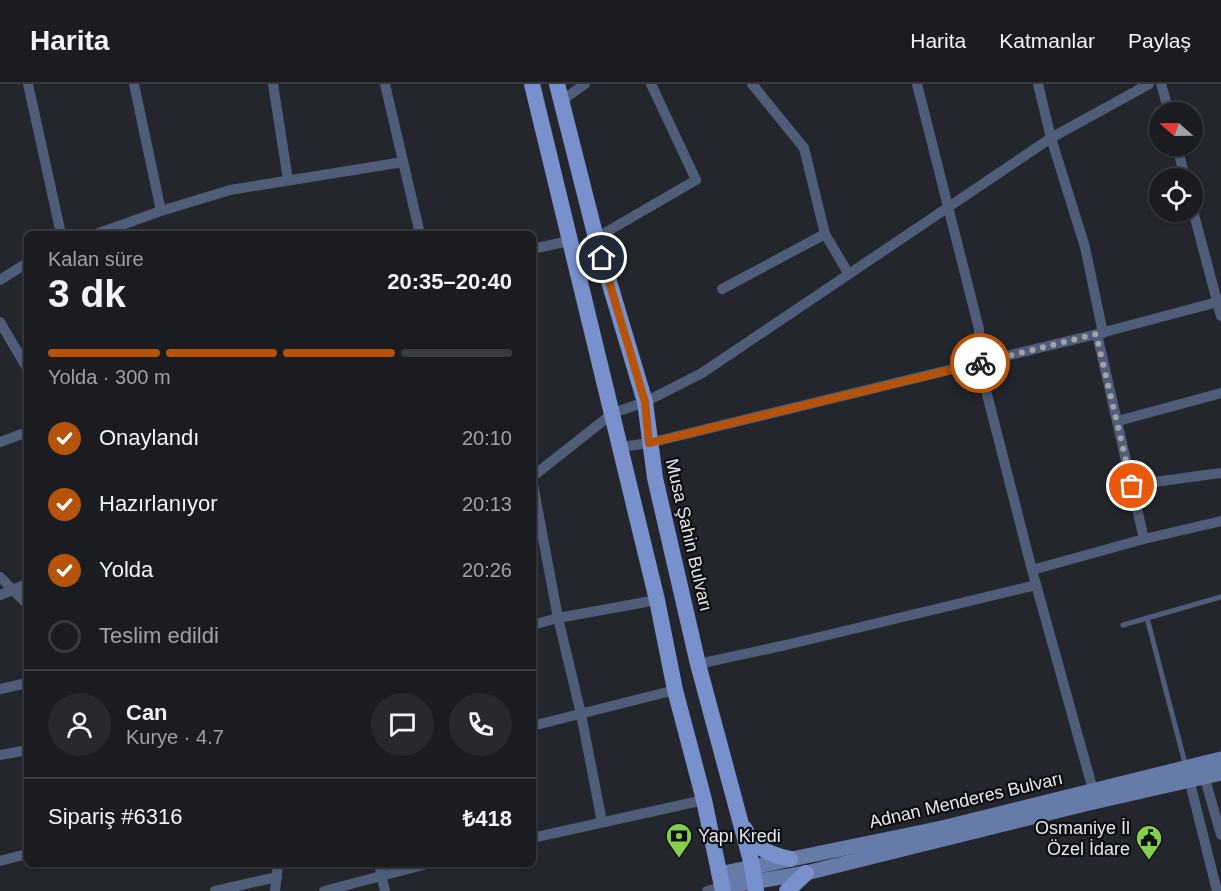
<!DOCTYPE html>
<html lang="tr">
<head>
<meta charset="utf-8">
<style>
	:root { --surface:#1a1c22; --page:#27292f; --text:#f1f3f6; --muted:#9fa1a5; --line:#383a40; --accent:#b45309 }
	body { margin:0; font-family:Helvetica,sans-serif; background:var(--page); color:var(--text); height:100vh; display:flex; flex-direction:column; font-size:22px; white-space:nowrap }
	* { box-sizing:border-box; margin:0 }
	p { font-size:20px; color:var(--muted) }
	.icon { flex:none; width:33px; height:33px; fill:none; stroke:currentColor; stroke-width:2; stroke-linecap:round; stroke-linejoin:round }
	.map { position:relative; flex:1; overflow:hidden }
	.panel { position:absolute; left:24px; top:147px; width:512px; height:636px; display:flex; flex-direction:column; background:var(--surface); border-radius:9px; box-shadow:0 2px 4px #0004,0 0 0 2px var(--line) }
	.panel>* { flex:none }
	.needle { width:39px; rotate:290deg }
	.buttons { position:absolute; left:1149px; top:18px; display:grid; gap:12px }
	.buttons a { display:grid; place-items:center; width:54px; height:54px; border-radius:50%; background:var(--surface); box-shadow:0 2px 4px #0004,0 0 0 2px var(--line); font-size:30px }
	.pin { position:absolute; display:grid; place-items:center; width:51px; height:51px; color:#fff; margin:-26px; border:3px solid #fff; border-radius:50%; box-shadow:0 2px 6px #0007 }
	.courier { position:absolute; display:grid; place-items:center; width:60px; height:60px; margin:-30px; border:4px solid #b45309; border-radius:50%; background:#fff; color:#222; box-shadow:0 2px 8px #0007 }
	.summary em { font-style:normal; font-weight:700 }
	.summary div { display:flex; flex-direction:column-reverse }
	.summary { display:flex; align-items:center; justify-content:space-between; height:102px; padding:0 24px }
	h1 { font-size:39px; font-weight:700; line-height:45px }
	.bar { display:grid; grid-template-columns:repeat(4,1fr); gap:9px 6px; align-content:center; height:72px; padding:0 24px }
	.bar i { height:8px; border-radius:4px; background:var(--line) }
	.bar .selected { background:var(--accent) }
	.bar p { grid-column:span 4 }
	.line { display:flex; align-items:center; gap:15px; padding:0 24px; border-top:2px solid var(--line) }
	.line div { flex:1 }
	.round { display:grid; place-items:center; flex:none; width:63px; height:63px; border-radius:32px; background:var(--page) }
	ol { padding:0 24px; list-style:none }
	li { display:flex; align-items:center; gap:18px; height:66px }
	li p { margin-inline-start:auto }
	li .icon { padding:6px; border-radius:50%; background:var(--accent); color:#fff; stroke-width:4 }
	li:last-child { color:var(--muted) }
	li i { width:33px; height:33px; border:3px solid var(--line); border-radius:50% }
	header { display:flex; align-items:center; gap:36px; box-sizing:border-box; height:84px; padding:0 30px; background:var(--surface); border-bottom:2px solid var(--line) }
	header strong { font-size:28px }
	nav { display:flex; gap:33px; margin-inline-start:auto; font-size:21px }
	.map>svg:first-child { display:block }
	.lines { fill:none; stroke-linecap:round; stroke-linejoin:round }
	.lane { stroke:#505d79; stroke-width:5 }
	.street { stroke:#505d79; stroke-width:10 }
	.secondary { stroke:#677ba9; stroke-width:15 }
	.primary { stroke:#7891cd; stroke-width:16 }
	.done { stroke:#a1a3a9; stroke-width:6; stroke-dasharray:0 10.8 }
	.route { stroke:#b45309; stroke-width:8 }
	.labels { text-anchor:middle; stroke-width:4.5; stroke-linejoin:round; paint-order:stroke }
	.street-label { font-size:18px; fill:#e5e7ec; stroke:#0e0f12 }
	.poi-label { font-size:18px; fill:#e5e7ec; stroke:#0e0f12; text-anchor:end }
</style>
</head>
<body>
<header>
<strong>Harita</strong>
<nav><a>Harita</a><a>Katmanlar</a><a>Paylaş</a></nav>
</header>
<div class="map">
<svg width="1221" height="807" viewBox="0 0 1221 807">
	<rect width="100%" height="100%" fill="#23262d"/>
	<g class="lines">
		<g class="lane">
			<path d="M1147,534L1186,683"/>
			<path d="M1123,541L1221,513"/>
		</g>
		<g class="street">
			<path d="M28,0L61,150"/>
			<path d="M134,0L161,127"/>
			<path d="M273,0L288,96"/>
			<path d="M385,0L420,150"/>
			<path d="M752,0L804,64L825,150L848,189"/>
			<path d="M917,0L979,245V279L1032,486L1093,706"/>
			<path d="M1038,0L1051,54L1085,163L1103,249"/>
			<path d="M1161,0L1169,28"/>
			<path d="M561,17L585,0"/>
			<path d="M1177,62L1185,94"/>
			<path d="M1192,123L1221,232"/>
			<path d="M96,150L161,127L230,106L403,78"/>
			<path d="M596,154L696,96L651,0"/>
			<path d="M532,165L569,157"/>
			<path d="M0,196L27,179"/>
			<path d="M722,205L825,150"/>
			<path d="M0,238L27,284"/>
			<path d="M1097,250L1144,455"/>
			<path d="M1118,337L1221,309"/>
			<path d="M0,358L27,348"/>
			<path d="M621,363L649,359L1097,250L1221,217"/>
			<path d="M532,393L613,329L645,318L702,289L1051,54L1149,0"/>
			<path d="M532,395L558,534L581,630L602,738"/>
			<path d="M1132,401L1221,389"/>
			<path d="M1032,486L1144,455L1221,437"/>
			<path d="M0,493L27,520"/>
			<path d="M0,511L27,500"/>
			<path d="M532,541L558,534L657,516"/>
			<path d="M698,580L786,561L1036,501"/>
			<path d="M0,605L27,599"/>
			<path d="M532,642L675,606"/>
			<path d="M0,671L27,666"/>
			<path d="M1203,688L1221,751"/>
			<path d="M1188,691L1217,807"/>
			<path d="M532,754L704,716"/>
			<path d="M0,777L27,770"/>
			<path d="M379,780L385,807"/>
			<path d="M215,807L277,793"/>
			<path d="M275,807L278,780"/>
			<path d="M324,807L427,780"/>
			<path d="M707,807L722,803"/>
		</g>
		<g class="secondary">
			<path d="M719,790L942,744L1221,675"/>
			<path d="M722,803L806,789L1089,719L1221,689"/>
		</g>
		<g class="primary">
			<path d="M532,0L657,516L675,606L704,716L723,807"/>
			<path d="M557,0L596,154L645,318L655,394L698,580L752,781L756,807"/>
			<path d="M745,745C753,764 772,771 790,775"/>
			<path d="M787,807L806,789"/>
		</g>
	</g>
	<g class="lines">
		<path class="done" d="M980,279L1096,250L1132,402"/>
		<path class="route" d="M602,174L645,318L649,359L980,279"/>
	</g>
	<defs>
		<g id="bank-pin" transform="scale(1.35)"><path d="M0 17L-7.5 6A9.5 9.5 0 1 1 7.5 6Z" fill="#85cf4c" stroke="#0e0f12"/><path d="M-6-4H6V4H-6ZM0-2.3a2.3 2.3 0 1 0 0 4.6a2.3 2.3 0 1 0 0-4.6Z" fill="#111"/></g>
		<g id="civic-pin" transform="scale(1.35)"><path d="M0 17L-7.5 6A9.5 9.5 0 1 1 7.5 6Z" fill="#85cf4c" stroke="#0e0f12"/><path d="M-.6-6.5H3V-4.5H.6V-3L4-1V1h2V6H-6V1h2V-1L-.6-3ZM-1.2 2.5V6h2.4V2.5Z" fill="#111"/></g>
	</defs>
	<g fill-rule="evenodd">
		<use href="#bank-pin" x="679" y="752"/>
		<use href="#civic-pin" x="1149" y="754"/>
	</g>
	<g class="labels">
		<g class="street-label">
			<text transform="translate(689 451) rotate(77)" y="6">Musa Şahin Bulvarı</text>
			<text transform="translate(966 716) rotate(-13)" y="6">Adnan Menderes Bulvarı</text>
		</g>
		<g class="poi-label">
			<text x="1130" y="750">Osmaniye İl<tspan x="1130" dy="21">Özel İdare</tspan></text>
			<text x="698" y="758" text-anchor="start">Yapı Kredi</text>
		</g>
	</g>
</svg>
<div class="buttons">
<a><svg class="needle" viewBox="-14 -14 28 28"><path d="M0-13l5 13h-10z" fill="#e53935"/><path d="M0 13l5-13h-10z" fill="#9fa1a5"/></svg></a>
<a><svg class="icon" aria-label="locate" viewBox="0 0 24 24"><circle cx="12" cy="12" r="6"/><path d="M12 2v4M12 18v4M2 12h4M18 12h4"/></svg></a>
</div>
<div class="pin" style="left:1132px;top:402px;background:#ea580c"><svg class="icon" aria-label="bag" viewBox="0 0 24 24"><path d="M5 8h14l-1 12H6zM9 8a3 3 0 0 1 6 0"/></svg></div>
<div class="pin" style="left:602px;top:174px;background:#1f2937"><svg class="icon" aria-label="home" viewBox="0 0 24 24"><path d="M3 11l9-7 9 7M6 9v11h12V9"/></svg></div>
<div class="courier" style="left:980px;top:279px"><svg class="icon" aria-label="bike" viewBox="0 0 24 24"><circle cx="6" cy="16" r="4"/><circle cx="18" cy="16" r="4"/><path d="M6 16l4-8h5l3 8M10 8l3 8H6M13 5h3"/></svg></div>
<section class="panel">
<div class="summary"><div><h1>3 dk</h1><p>Kalan süre</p></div><em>20:35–20:40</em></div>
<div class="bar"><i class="selected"></i><i class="selected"></i><i class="selected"></i><i></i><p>Yolda · 300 m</p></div>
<ol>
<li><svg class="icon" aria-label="check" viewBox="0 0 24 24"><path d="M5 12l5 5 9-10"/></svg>Onaylandı<p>20:10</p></li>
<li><svg class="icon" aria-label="check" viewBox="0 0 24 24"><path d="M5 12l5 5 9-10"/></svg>Hazırlanıyor<p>20:13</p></li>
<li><svg class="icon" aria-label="check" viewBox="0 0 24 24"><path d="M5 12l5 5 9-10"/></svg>Yolda<p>20:26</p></li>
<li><i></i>Teslim edildi</li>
</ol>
<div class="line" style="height:108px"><a class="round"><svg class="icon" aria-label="person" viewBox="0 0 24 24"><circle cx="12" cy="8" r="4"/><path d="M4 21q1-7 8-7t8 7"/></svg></a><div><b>Can</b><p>Kurye · 4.7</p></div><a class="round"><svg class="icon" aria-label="chat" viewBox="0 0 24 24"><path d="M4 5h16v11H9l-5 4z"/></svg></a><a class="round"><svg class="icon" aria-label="phone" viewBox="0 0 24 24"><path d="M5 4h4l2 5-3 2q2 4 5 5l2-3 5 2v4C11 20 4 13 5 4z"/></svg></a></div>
<div class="line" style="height:78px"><div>Sipariş #6316</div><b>₺418</b></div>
</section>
</div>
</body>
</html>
